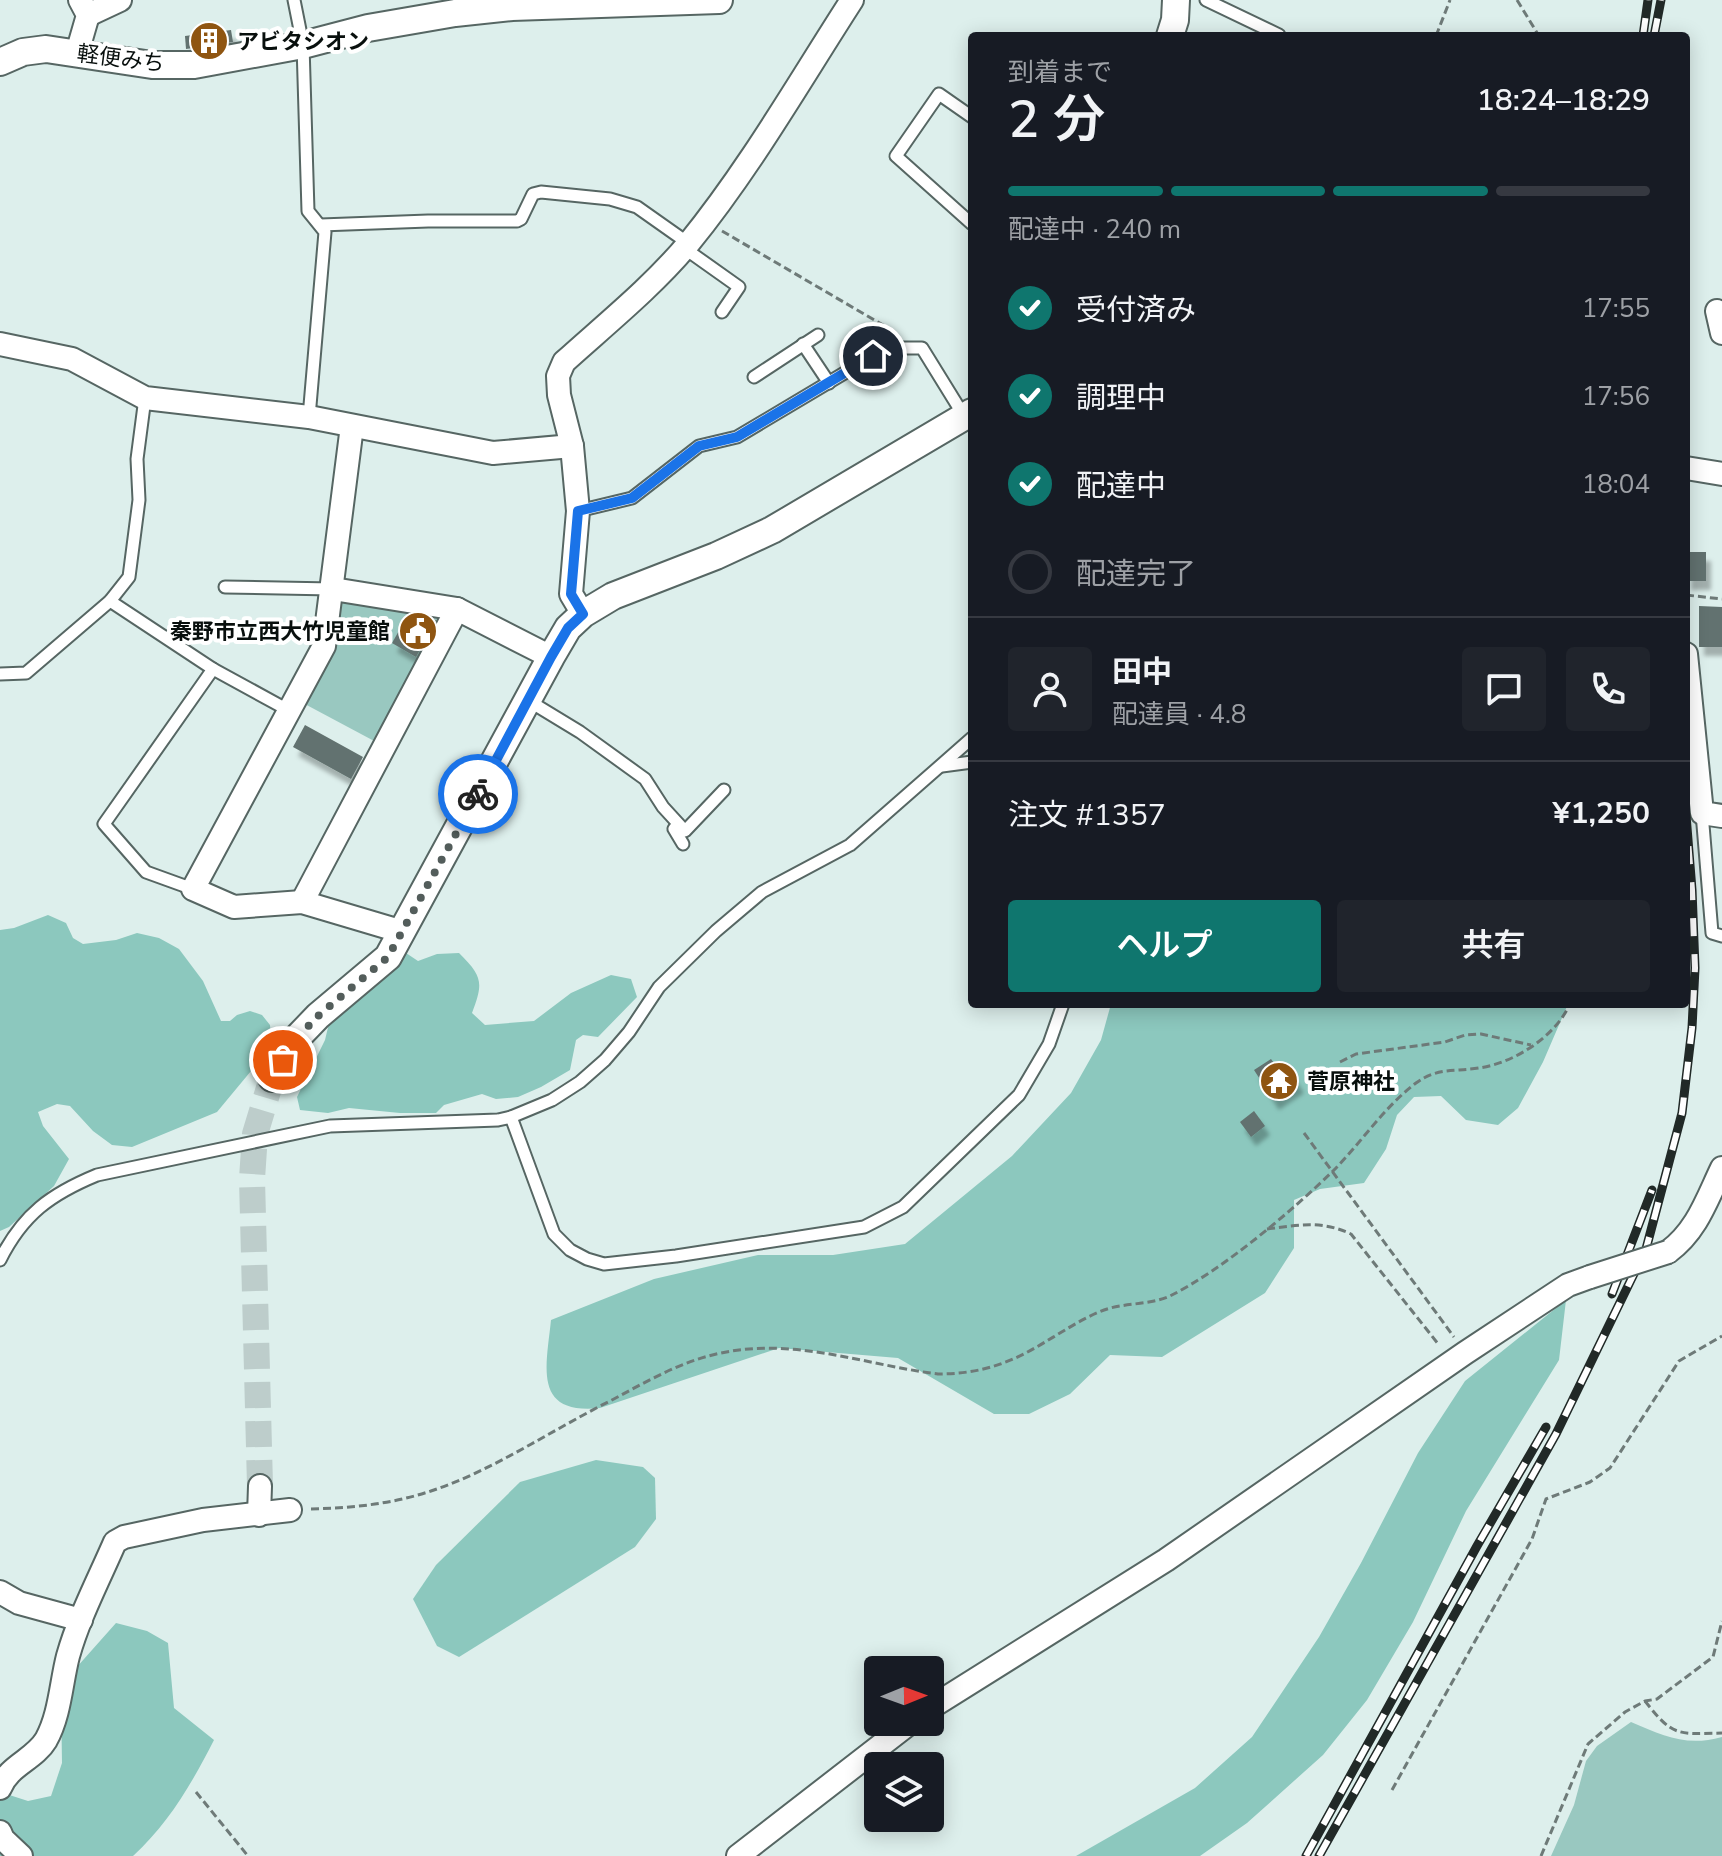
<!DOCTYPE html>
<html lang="ja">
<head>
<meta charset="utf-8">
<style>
	:root { --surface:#171b24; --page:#20242c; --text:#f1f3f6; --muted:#9ea1a6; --line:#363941; --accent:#0f766e }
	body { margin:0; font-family:"Nunito Sans","Noto Sans JP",sans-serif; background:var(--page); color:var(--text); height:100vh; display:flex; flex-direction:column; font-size:30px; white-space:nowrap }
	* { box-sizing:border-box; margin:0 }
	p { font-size:26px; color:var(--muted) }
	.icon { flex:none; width:44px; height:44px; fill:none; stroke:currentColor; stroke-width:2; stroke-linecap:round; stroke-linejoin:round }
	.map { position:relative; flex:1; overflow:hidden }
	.sheet { position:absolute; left:968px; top:32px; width:722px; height:976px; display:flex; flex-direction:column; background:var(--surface); border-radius:8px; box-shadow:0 4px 20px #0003 }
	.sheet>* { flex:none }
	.needle { width:52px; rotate:89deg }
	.controls { position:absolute; left:864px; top:1656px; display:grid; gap:16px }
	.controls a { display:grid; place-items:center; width:80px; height:80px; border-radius:8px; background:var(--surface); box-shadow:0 4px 20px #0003; font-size:40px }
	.pin { position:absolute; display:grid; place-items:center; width:68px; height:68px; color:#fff; margin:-34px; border:4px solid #fff; border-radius:50%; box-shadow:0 2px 8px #0007 }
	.courier { position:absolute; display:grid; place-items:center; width:80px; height:80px; margin:-40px; border:6px solid #1a73e8; border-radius:50%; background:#fff; color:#222; box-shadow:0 2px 10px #0007 }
	.overview em { font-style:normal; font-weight:600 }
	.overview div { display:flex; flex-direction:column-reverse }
	.overview { display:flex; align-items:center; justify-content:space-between; height:136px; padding:0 40px }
	h1 { font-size:52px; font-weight:600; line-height:60px }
	.bar { display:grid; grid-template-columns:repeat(4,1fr); gap:12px 8px; align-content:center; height:96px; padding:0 40px }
	.bar i { height:10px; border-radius:6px; background:var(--line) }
	.bar .on { background:var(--accent) }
	.bar p { grid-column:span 4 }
	.line { display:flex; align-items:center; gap:20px; padding:0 40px; border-top:2px solid var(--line) }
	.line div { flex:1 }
	.round { display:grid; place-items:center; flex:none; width:84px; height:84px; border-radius:8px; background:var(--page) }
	ol { padding:0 40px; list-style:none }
	li { display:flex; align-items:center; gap:24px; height:88px }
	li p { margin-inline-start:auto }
	li .icon { padding:8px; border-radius:50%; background:var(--accent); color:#fff; stroke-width:4 }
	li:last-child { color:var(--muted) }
	li i { width:44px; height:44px; border:4px solid var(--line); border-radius:50% }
	.button { display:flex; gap:16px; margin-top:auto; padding:16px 40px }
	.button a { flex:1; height:92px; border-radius:8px; background:var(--accent); color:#fff; font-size:32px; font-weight:600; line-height:92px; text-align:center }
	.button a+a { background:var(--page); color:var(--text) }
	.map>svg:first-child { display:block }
	.green { fill:#99c8c0 }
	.forest { fill:#8cc8be }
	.building { fill:#62726f; filter:url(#shadow) }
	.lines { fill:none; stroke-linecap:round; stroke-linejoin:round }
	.tertiary-tunnel { stroke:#bdcdcb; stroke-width:26; stroke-dasharray:26 13; stroke-linecap:butt }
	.service-casing { stroke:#566663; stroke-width:15 }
	.minor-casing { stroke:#566663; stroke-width:26 }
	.tertiary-casing { stroke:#566663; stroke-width:30 }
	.path { stroke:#6e7a78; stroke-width:3; stroke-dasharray:8 4; stroke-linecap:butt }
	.service { stroke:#fff; stroke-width:11 }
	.minor { stroke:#fff; stroke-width:22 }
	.tertiary { stroke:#fff; stroke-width:26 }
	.rail-casing { stroke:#212927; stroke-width:9 }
	.rail { stroke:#fff; stroke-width:6; stroke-dasharray:18; stroke-linecap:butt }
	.minor-bridge-casing { stroke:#566663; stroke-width:26; stroke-linecap:butt }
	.minor-bridge { stroke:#fff; stroke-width:22 }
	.done { stroke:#535d5b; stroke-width:8; stroke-dasharray:0 14.4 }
	.route { stroke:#1a73e8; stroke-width:10 }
	.labels { text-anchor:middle; stroke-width:8; stroke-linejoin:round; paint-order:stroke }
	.poi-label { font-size:22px; font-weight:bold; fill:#080f0d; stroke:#fff; text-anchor:start }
	.street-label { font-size:22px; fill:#080f0d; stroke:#fff }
</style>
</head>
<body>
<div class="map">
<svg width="1722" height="1856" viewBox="0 0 1722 1856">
	<defs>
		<filter id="shadow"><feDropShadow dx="5" dy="9" stdDeviation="2" flood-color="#0004"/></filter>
	</defs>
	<rect width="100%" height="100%" fill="#ddefec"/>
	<g class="green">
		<path d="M344,597L441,610L445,620L376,742L301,702L337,603Z"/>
		<path d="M1631,1722C1664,1736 1686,1747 1722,1737V1856H1551L1574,1805L1586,1761L1597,1746Z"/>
	</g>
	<g class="forest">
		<path d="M48,915L66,923L73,938L83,944L116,940L137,933L159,938L179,949L203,981L221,1021H230L237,1015L250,1011L262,1015L270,1025L271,1036L251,1071L217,1112L132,1147L112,1145L93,1131L70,1106L57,1104L38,1112L43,1126L69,1159L54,1186L9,1227L0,1231V930L14,928Z"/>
		<path d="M406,953L418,961L437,954L459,953C482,976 484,982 472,1013L485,1025L534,1021L571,993L611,975L631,979L637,997L598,1037L583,1035L576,1040L570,1070L541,1087L518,1097L496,1099L482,1094L444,1105L436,1113H400L349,1108L328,1113L300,1110L297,1097L325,1040L330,1019L390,957Z"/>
		<path d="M1111,1004H1568L1543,1062L1518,1108L1498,1125L1466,1120L1441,1096L1414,1097L1397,1115L1386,1149L1364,1183L1320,1189L1294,1200V1248L1265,1293L1162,1357L1110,1355L1070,1394L1029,1414H994L898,1358L779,1348L600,1408C533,1415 546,1368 551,1320L654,1279L758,1255H833L905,1244L1012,1156L1071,1093L1101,1040Z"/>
		<path d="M1566,1300L1559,1360L1466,1511L1413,1622L1367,1700L1323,1755L1247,1823L1200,1856H1076L1195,1788L1252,1737L1319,1637L1361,1563L1418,1453L1465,1381Z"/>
		<path d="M596,1460L643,1467L655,1478L656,1519L635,1547L459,1657L437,1646L413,1599L436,1565L520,1482Z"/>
		<path d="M116,1623L147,1631L168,1643L174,1708L214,1740C192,1783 169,1823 133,1856H0V1792L28,1801L51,1796L62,1763L61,1699L68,1677Z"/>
	</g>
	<g class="building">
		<path d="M231,30L233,42L186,49L185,36Z"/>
		<path d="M1687,552H1706V581H1686Z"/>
		<path d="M1699,606L1722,607V647H1699Z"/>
		<path d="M408,615L436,620L416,657L392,643Z"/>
		<path d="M305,725L363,757L351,779L293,747Z"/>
		<path d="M1271,1059L1284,1077L1291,1072L1299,1084L1274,1101L1254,1070Z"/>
		<path d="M1254,1111L1265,1126L1251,1137L1240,1122Z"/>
	</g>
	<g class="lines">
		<path class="tertiary-tunnel" d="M260,1486L252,1179L255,1134L272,1078"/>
		<g class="service-casing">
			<g id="service">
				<path d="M294,0L303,45L308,211L325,232L309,417"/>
				<path d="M1206,0L1279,35"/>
				<path d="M972,117L939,94L896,156L972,224"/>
				<path d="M321,225L428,221H517L521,219L533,194L541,192L610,199L637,207L688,243"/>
				<path d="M684,248L739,287L722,312"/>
				<path d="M803,344L829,383"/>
				<path d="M754,377L818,335"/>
				<path d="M578,511L632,498L699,446L737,437L873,356L888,344L901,348H922L964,416"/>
				<path d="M225,587L332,589"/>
				<path d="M110,601L213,669L288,710"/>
				<path d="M0,674L26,673L110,601L129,577L139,500L137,459L145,398"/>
				<path d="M529,701L580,732L645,779L663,807L685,831L724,790"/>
				<path d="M942,766L972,762"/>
				<path d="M1702,813L1712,933L1722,936"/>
				<path d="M678,824L674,829L683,844"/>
				<path d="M193,889L146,872L104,824L213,669"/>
				<path d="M511,1117L554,1234L570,1250L587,1259L604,1264L676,1256L864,1227L903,1207L1019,1095L1049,1044L1063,1004"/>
				<path d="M0,1260C23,1214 51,1194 97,1175L330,1126L498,1120L511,1117L552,1100L580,1082L605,1060L629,1032L659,987L716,931L762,892L850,845L972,738"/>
			</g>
		</g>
		<g class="minor-casing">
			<g id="minor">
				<path d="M88,15L120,0"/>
				<path d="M77,53L88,15L80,0"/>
				<path d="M1717,311L1722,333"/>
				<path d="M0,344L72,359L145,398L309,417L493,453L572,446"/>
				<path d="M352,426L324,646L193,889L234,907L302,902L403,932"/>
				<path d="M1686,468L1722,474"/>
				<path d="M333,589L457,609L551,657"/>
				<path d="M583,614L571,594L578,511L572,446L559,395L558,376L564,362C606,324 652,287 688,244C750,168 799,82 852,0"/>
				<path d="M1686,654L1702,813L1722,816"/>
				<path d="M302,902L457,609"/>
				<path d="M1668,1252C1697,1231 1707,1199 1722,1168"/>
				<path d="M259,1515L260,1486"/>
				<path d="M0,1592L19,1603L81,1620"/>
				<path d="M930,1708L1166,1560L1465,1353L1568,1285L1590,1277"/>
				<path d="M0,1788C9,1765 34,1760 46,1740C60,1715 61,1683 68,1656C79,1617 99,1579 115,1542L124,1537L203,1520L290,1510"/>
				<path d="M0,1832L3,1839L21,1856"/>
				<path d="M738,1856L911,1722"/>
			</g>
		</g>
		<g class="tertiary-casing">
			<g id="tertiary">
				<path d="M1170,36L1175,20L1176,0"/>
				<path d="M0,62L23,52L46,49L152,65H194L303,45L368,28L455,13L512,7L719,0"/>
				<path d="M272,1078L293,1042L318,1016L388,957L551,657L568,628L583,614L613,596L716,556L772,530L972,412"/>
			</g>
		</g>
		<g class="path">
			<path d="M1517,0L1539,36"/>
			<path d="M1436,36L1450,0"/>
			<path d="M722,231L888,328"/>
			<path d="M1686,595L1722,599"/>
			<path d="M1340,1062L1356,1054L1445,1042L1465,1035L1481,1034L1531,1045"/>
			<path d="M1304,1133L1454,1337"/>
			<path d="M1267,1229C1299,1225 1321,1220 1351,1234L1439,1345"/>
			<path d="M311,1509C352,1508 392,1504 431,1491C492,1471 552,1430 610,1401C646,1382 681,1361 721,1353C796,1337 865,1365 938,1374C960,1374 982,1371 1003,1363C1037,1351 1066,1326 1099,1312C1121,1302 1148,1306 1170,1296C1222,1270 1291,1212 1333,1171C1361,1143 1384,1107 1416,1083C1438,1067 1454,1072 1479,1068C1514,1063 1555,1037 1570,1004"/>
			<path d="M1645,1701C1673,1737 1677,1734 1722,1733"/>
			<path d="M1392,1790L1532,1539L1546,1499L1590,1482L1610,1468L1679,1361L1722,1336"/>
			<path d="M196,1792L248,1856"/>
			<path d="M1541,1856L1588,1744L1625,1712L1645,1701L1657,1699L1713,1657L1722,1621"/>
		</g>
		<use href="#service" class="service"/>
		<use href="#minor" class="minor"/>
		<use href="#tertiary" class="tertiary"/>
		<g class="rail-casing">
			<g id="rail">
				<path d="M1643,36L1648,0"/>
				<path d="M1654,36L1661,0"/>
				<path d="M1612,1294L1652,1190"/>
				<path d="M1306,1856L1477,1546L1546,1427"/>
				<path d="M1319,1856L1556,1434L1646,1249L1682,1113L1692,1028L1695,968L1692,890L1686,815"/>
			</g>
		</g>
		<use href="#rail" class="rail"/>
		<g class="minor-bridge-casing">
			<path id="minor-bridge" d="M1590,1277L1668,1252"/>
		</g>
		<use href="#minor-bridge" class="minor-bridge"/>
	</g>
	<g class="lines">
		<path class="done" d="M283,1060L293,1042L318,1016L388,957L478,794"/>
		<path class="route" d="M478,794L551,657L568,628L583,614L571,594L578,511L632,498L699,446L737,437L873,356"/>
	</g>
	<defs>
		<g id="building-disc" transform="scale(2)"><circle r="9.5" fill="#8f5511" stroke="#fff"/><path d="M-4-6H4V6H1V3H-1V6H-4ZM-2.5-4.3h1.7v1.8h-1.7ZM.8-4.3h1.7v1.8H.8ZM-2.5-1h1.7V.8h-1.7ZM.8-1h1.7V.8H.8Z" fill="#fff"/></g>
		<g id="civic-disc" transform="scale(2)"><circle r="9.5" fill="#8f5511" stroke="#fff"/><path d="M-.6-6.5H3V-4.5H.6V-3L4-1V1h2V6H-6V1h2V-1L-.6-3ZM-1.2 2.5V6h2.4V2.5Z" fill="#fff"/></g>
		<g id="temple-disc" transform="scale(2)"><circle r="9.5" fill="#8f5511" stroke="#fff"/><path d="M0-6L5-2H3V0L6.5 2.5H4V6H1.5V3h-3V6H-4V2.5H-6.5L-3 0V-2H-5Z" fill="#fff"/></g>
	</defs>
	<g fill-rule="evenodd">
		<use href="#building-disc" x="209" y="41"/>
		<use href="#civic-disc" x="418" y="631"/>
		<use href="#temple-disc" x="1279" y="1081"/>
	</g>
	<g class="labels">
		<g class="poi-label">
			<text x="237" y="49">アビタシオン</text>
			<text x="390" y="639" text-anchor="end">秦野市立西大竹児童館</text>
			<text x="1307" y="1089">菅原神社</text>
		</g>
		<g class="street-label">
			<text transform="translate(121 58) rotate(7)" y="8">軽便みち</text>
		</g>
	</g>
</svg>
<div class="controls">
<a><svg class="needle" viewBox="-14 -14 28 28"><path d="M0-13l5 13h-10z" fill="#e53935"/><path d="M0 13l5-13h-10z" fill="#9ea1a6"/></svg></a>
<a><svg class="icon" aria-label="layers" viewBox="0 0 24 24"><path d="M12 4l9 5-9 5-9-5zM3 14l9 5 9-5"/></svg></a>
</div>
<div class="pin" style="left:283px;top:1060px;background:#ea580c"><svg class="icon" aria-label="bag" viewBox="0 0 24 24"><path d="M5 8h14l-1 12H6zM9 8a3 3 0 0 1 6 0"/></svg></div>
<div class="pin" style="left:873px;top:356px;background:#1f2937"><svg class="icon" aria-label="home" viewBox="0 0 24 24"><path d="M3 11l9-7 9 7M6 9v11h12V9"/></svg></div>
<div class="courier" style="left:478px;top:794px"><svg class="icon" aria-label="bike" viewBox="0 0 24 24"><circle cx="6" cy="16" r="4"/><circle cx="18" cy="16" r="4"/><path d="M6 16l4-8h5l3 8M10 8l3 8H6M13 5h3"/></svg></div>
<section class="sheet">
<div class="overview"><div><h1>2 分</h1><p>到着まで</p></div><em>18:24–18:29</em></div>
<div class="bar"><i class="on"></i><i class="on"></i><i class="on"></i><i></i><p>配達中 · 240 m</p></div>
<ol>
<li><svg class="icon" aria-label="check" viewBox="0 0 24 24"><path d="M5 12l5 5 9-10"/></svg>受付済み<p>17:55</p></li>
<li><svg class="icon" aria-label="check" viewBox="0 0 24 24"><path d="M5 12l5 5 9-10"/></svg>調理中<p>17:56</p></li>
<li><svg class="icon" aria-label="check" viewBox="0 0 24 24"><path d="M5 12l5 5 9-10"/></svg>配達中<p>18:04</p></li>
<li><i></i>配達完了</li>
</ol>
<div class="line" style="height:144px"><a class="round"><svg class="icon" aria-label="person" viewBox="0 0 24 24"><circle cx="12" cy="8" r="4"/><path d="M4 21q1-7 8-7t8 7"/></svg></a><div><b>田中</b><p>配達員 · 4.8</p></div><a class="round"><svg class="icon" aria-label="chat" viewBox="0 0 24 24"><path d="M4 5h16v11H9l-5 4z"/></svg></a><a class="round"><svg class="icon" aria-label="phone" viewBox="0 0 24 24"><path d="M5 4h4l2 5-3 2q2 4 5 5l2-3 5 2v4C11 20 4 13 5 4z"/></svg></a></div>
<div class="line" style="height:104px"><div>注文 #1357</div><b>¥1,250</b></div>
<div class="button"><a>ヘルプ</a><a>共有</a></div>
</section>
</div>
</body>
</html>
